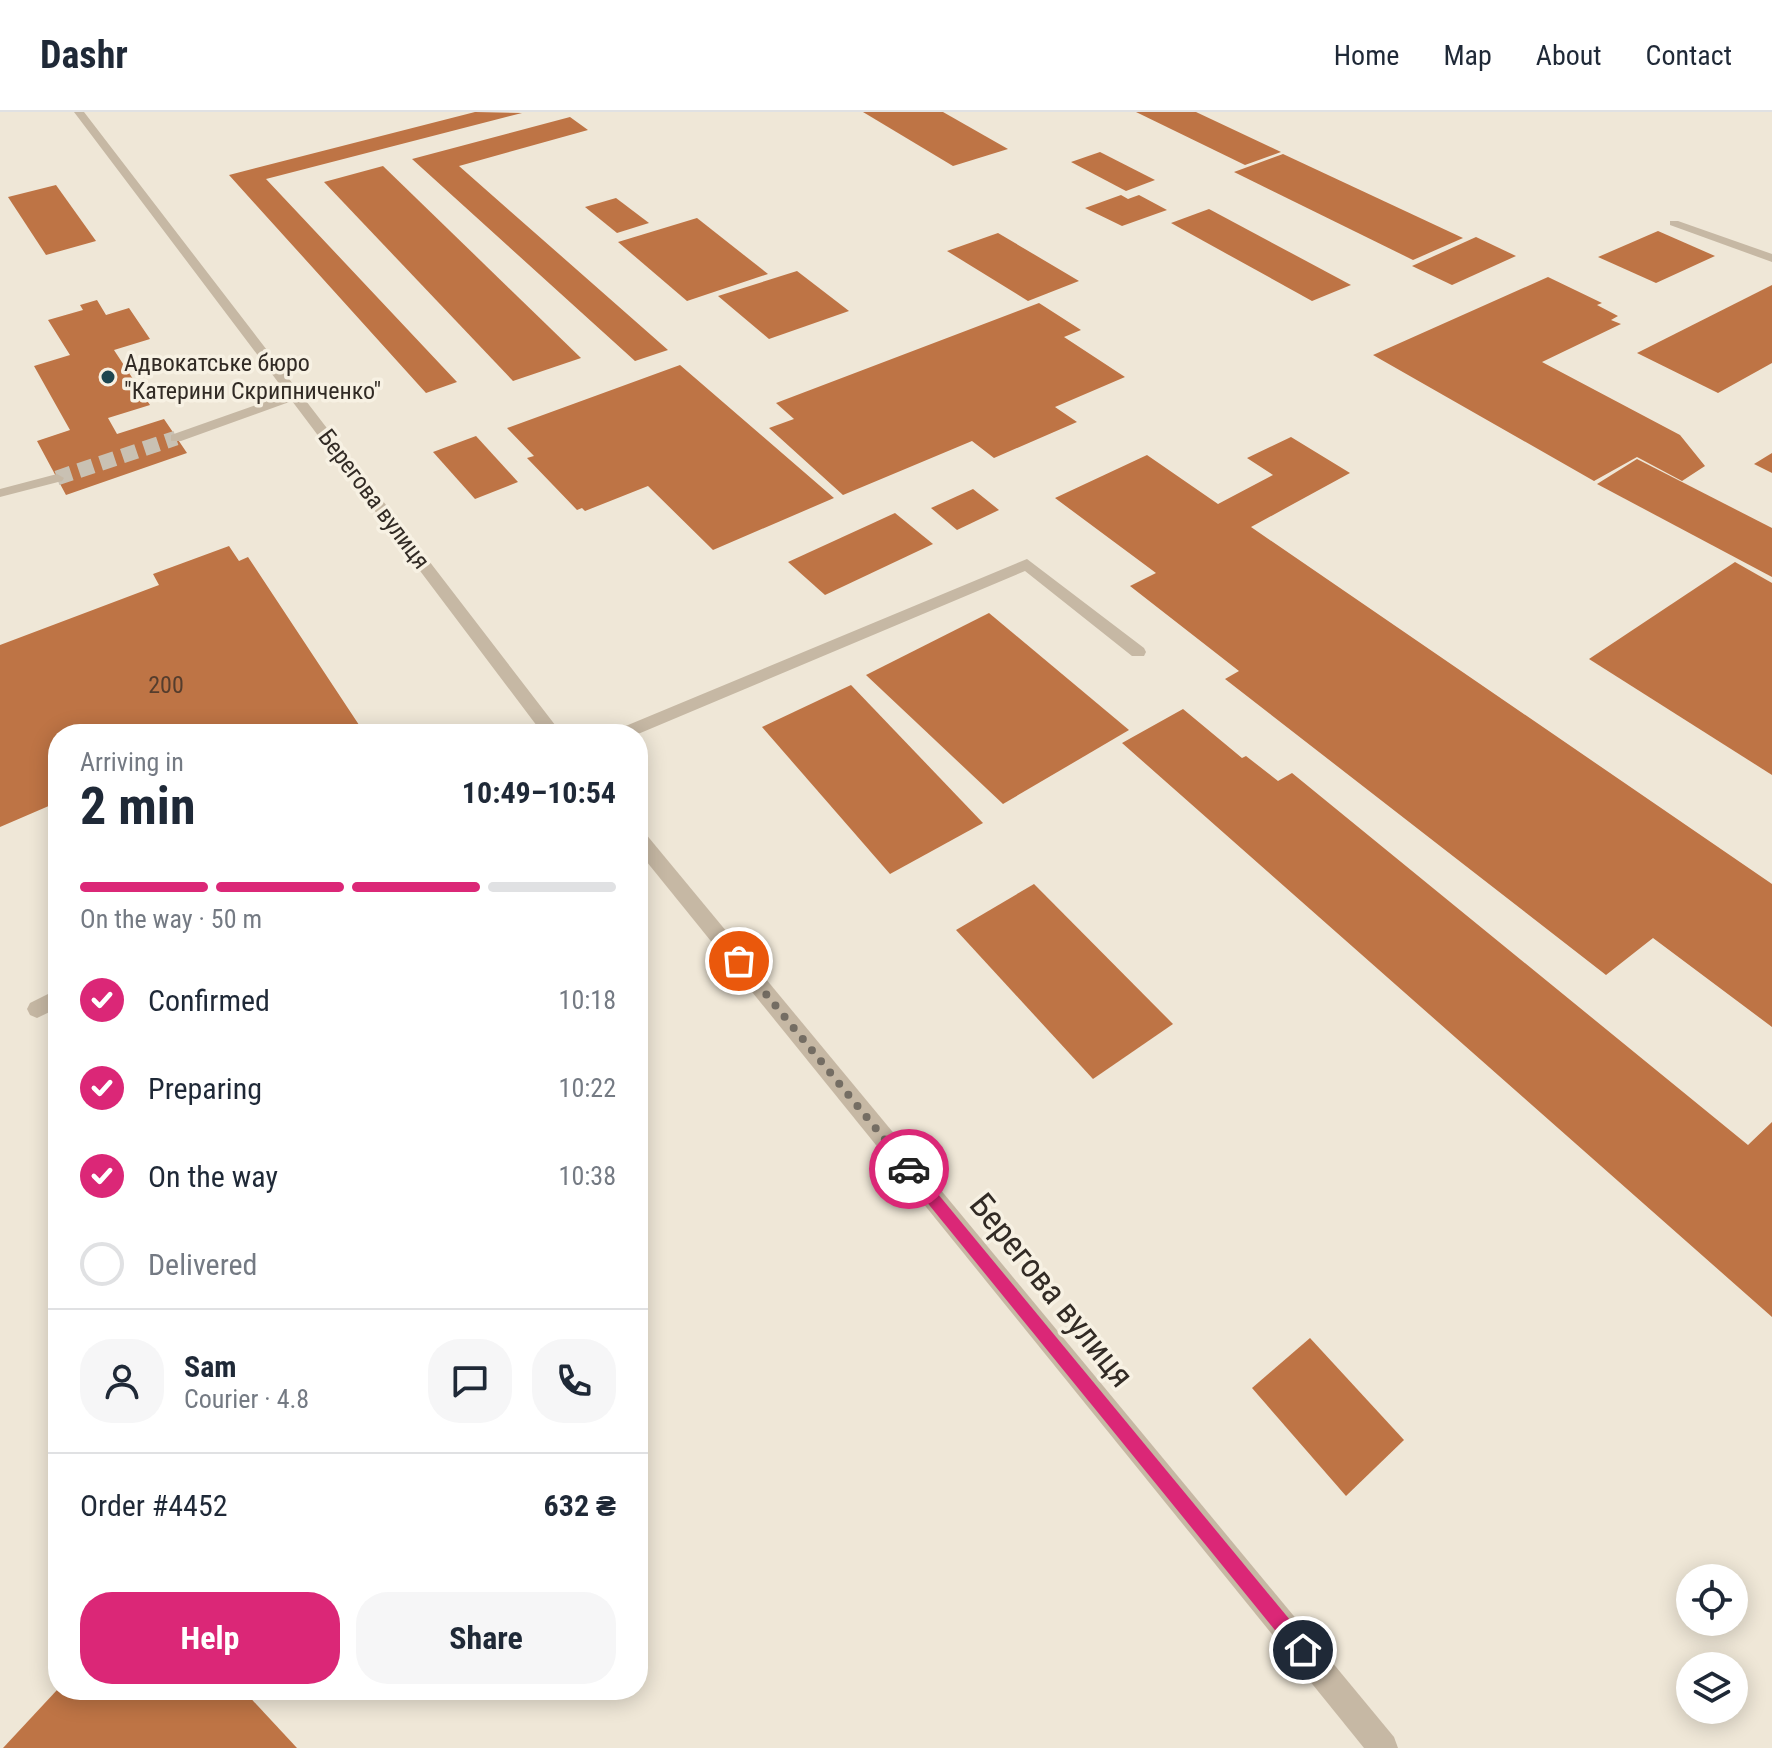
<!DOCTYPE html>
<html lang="en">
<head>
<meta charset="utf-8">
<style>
	:root { --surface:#fff; --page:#f6f6f7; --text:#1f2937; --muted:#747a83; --line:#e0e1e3; --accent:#db2777 }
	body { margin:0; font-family:"Roboto Condensed",sans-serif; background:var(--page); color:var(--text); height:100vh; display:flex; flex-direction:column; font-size:30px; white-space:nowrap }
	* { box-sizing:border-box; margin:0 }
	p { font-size:26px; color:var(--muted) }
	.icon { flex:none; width:44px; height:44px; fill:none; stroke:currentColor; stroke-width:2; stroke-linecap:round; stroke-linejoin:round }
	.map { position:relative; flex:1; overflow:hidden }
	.panel { position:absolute; left:48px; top:612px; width:600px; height:976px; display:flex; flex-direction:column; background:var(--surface); border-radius:32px; box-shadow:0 4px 20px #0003 }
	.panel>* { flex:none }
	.controls { position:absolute; left:1676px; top:1452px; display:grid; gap:16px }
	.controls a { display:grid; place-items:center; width:72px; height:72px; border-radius:50%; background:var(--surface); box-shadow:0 4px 20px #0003; font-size:40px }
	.pin { position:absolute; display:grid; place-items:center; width:68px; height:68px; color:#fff; margin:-34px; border:4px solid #fff; border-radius:50%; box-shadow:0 2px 8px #0007 }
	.courier { position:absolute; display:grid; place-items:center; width:80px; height:80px; margin:-40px; border:6px solid #db2777; border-radius:50%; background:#fff; color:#222; box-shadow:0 2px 10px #0007 }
	.overview em { font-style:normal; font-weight:700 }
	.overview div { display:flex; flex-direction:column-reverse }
	.overview { display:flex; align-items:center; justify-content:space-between; height:136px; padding:0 32px }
	h1 { font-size:52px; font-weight:700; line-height:60px }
	.bar { display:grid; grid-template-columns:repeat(4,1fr); gap:12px 8px; align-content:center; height:96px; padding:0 32px }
	.bar i { height:10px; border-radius:6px; background:var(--line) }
	.bar .active { background:var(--accent) }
	.bar p { grid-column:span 4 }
	.line { display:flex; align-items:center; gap:20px; padding:0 32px; border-top:2px solid var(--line) }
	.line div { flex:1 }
	.round { display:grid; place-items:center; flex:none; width:84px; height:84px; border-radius:32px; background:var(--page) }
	ol { padding:0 32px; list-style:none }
	li { display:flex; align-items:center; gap:24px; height:88px }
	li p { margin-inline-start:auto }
	li .icon { padding:8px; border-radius:50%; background:var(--accent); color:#fff; stroke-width:4 }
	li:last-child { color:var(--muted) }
	li i { width:44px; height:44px; border:4px solid var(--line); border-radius:50% }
	.button { display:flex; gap:16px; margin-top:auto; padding:16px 32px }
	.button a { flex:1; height:92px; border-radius:32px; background:var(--accent); color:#fff; font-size:32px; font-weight:700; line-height:92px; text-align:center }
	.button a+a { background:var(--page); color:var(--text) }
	header { display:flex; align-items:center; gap:48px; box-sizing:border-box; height:112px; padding:0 40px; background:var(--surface); border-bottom:2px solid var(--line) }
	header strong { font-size:38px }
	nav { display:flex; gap:44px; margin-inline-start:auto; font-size:28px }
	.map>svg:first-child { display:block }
	.building { fill:#be7445 }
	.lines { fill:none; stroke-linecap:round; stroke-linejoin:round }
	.minor-tunnel { stroke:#c9c1b3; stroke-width:15; stroke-dasharray:15 8; stroke-linecap:butt }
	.minor { fill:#c6b8a4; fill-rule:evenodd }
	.route { fill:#db2777 }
	.done { stroke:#746d63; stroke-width:8; stroke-dasharray:0 14.4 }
	.poi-dot { fill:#1e4650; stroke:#f7f1e3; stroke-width:3 }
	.labels { text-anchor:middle; stroke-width:7; stroke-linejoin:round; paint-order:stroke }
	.far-poi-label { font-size:24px; fill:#322b25; stroke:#f7f1e3; text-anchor:start }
	.far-street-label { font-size:24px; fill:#322b25; stroke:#f7f1e3 }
	.number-label { font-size:24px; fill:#553d2d }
	.near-street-label { font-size:34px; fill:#322b25; stroke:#f7f1e3 }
</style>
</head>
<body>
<header>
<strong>Dashr</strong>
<nav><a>Home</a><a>Map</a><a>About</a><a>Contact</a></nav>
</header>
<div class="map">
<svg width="1772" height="1636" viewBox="0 0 1772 1636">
	<rect width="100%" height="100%" fill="#efe7d7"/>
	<g class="building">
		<path d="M475,0L522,1L266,67L457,270L426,281L229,63Z"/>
		<path d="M863,0H943L1008,37L953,54Z"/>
		<path d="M1136,0H1196L1281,40L1245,53Z"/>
		<path d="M570,5L588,18L459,54L668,238L635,249L412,47Z"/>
		<path d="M1100,40L1155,68L1126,79L1071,50Z"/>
		<path d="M1283,42L1463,126L1413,148L1234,60Z"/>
		<path d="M383,54L581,246L513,269L324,70Z"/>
		<path d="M56,73L96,129L46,143L8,85Z"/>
		<path d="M1121,83L1128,87L1139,83L1167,98L1122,114L1085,96Z"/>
		<path d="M616,86L649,111L617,121L585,95Z"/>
		<path d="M1209,97L1351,173L1312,189L1171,111Z"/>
		<path d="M697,106L768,162L687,189L618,130Z"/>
		<path d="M1658,119L1715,144L1656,171L1598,145Z"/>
		<path d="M998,121L1079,169L1028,189L947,139Z"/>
		<path d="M1476,125L1516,144L1452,173L1412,154Z"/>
		<path d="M797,159L849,199L769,227L718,184Z"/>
		<path d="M1548,165L1602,191L1597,193L1618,204L1611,208L1621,212L1542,250L1680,323L1705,354L1682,369L1637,345L1594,369L1373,243Z"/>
		<path d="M1772,173V251L1718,281L1637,241Z"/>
		<path d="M97,188L106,203L129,196L150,227L114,238L150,293L108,306L117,322L164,307L187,341L66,383L37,329L70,318L34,254L70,243L48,208L83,198L80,193Z"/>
		<path d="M1039,191L1081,218L1064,225L1125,265L1055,295L1077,310L994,346L972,329L843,383L769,316L794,307L776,291Z"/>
		<path d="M680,253L834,386L713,438L648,374L585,399L582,396L577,398L527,346L534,344L507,316Z"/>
		<path d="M476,324L518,370L475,387L433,340Z"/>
		<path d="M1291,325L1350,361L1251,415L1772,772V915L1653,826L1606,863L1225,567L1239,559L1130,474L1156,461L1055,386L1147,343L1218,392L1273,363L1247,346Z"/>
		<path d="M1772,341V361L1754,352Z"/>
		<path d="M1637,347L1772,416V465L1597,372Z"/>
		<path d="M973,377L999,398L957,418L931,396Z"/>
		<path d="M895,401L933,432L825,483L788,450Z"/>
		<path d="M229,434L239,449L248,445L365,622H246L240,612L216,622H58V690L0,715V533L159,473L153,462Z"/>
		<path d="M1735,450L1772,471V663L1589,547Z"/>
		<path d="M989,501L1129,618L1003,692L866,563Z"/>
		<path d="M851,573L983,711L890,762L762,615Z"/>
		<path d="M1183,597L1242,646L1246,644L1278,669L1292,661L1748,1033L1772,1010V1205L1122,631Z"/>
		<path d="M1034,772L1173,912L1093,967L956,818Z"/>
		<path d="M1310,1226L1404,1328L1346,1384L1252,1276Z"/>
		<path d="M57,1578H243L297,1636H3Z"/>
	</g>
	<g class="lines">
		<path class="minor-tunnel" d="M57,366L176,326"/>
		<g class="minor">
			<path d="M74,0H84L562,622H543L292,289L181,329H171V323L287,282Z"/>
			<path d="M1670,109H1678L1772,142V150L1670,113Z"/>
			<path d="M57,362L64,366L62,369L0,385V377Z"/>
			<path d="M1027,447L1144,536L1146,540L1144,544H1132L1025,459L638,622H613L616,618Z"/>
			<path d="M638,719L645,721L1394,1625L1398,1636H1364L638,739Z"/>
			<path d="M58,877V896L37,906L30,903L27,897L30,891Z"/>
		</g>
	</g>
	<path class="route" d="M909,1050L914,1053L1309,1531L1312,1538L1309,1544L1303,1547L1296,1544L904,1062L902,1057Z"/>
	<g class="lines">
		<path class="done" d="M739,849L909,1057"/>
	</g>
	<circle class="poi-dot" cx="108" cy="265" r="8"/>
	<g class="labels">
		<g class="far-poi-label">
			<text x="124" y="259">Адвокатське бюро<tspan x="124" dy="28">"Катерини Скрипниченко"</tspan></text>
		</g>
		<g class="far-street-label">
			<text transform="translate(374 387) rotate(53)" y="8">Берегова вулиця</text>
		</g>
		<g class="number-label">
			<text x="166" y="581">200</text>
		</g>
		<g class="near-street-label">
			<text transform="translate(1052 1178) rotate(51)" y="12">Берегова вулиця</text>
		</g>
	</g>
</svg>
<div class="controls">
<a><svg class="icon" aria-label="locate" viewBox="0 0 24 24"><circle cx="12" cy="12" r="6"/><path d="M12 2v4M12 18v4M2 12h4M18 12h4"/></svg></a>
<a><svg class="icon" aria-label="layers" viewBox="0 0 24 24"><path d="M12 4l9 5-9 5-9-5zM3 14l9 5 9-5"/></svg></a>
</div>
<div class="pin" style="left:739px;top:849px;background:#ea580c"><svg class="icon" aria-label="bag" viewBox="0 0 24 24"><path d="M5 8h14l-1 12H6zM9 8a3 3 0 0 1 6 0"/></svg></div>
<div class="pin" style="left:1303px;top:1538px;background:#1f2937"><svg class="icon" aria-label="home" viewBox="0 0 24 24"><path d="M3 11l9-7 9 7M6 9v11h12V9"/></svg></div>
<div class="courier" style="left:909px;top:1057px"><svg class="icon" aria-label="car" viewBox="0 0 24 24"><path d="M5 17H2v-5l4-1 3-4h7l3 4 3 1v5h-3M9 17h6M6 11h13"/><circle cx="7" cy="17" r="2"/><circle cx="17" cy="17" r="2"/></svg></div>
<section class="panel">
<div class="overview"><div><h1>2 min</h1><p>Arriving in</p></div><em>10:49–10:54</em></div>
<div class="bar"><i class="active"></i><i class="active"></i><i class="active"></i><i></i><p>On the way · 50 m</p></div>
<ol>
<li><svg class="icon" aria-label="check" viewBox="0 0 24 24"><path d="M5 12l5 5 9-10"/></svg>Confirmed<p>10:18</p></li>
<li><svg class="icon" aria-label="check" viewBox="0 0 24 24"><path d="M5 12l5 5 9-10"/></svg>Preparing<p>10:22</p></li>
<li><svg class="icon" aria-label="check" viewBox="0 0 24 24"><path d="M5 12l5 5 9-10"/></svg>On the way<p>10:38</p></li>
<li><i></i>Delivered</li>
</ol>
<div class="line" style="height:144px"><a class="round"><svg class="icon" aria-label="person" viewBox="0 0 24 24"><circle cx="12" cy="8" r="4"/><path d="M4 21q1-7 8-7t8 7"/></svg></a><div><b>Sam</b><p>Courier · 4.8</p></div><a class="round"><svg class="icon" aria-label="chat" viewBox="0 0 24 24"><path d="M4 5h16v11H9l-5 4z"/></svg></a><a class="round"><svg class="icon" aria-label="phone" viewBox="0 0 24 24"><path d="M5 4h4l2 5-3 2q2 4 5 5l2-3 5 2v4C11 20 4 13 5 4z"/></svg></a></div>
<div class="line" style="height:104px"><div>Order #4452</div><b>632 ₴</b></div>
<div class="button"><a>Help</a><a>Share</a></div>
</section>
</div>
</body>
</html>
